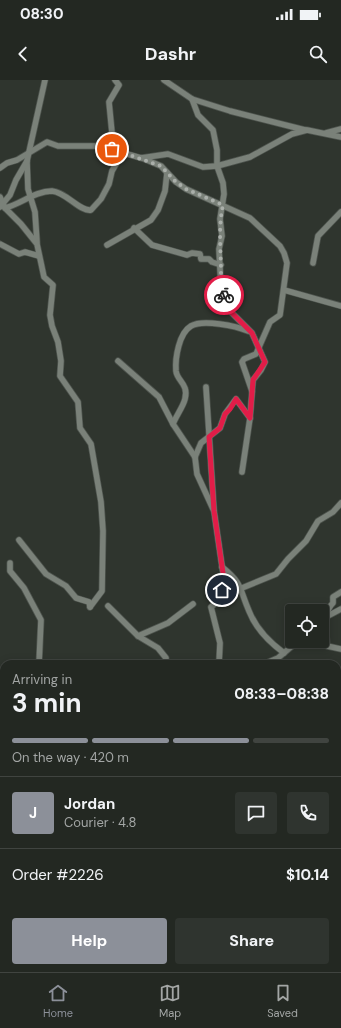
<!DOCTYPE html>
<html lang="en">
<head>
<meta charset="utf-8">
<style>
	:root { --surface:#232822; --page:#2f342f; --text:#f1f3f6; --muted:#a3a6a5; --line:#404440; --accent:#8c9099 }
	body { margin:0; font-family:"DM Sans",sans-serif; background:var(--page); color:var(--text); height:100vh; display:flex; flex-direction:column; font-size:15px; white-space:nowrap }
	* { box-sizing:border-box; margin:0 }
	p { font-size:13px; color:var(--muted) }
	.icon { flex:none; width:22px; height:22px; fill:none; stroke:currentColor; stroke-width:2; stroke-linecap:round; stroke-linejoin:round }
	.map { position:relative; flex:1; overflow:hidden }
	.side { position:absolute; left:0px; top:580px; width:341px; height:312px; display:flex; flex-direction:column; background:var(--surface); border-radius:12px 12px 0 0; box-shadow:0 2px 10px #0003,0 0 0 1px var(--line) }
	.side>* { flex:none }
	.buttons { position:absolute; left:285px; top:524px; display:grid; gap:8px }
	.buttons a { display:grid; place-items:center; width:44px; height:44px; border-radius:4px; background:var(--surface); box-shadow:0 2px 10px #0003,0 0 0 1px var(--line); font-size:20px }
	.pin { position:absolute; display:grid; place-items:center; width:34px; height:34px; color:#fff; margin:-17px; border:2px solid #fff; border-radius:50%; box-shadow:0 1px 4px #0007 }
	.courier { position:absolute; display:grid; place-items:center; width:40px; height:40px; margin:-20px; border:3px solid #e11d48; border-radius:50%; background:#fff; color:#222; box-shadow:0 1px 5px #0007 }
	.overview em { font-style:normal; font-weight:700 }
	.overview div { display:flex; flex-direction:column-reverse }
	.overview { display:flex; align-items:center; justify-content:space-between; height:68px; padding:0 12px }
	h1 { font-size:26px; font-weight:700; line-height:30px }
	.bar { display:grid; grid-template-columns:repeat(4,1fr); gap:6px 4px; align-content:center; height:48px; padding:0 12px }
	.bar i { height:5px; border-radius:3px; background:var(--line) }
	.bar .active { background:var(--accent) }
	.bar p { grid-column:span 4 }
	.line { display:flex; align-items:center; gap:10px; padding:0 12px; border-top:1px solid var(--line) }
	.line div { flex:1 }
	.round { display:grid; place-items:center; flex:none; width:42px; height:42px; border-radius:4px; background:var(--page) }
	.button { display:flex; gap:8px; margin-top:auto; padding:8px 12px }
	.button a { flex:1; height:46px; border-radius:4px; background:var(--accent); color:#fff; font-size:16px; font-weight:700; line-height:46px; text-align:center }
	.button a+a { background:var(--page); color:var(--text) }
	.status { display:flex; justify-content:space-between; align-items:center; height:28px; padding:0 20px; background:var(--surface); direction:ltr }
	.status svg { height:11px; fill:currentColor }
	header { display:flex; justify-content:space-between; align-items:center; height:52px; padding:0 12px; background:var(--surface); font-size:18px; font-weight:700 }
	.tabs { display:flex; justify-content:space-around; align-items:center; height:56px; border-top:1px solid var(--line); background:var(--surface); font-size:11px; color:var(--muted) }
	.tabs a { display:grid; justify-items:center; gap:2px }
	.tabs .active { color:var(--accent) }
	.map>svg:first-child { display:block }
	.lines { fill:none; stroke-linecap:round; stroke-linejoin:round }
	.minor-casing { stroke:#4e544e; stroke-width:7 }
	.minor { stroke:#7a8179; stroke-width:5.5 }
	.done { stroke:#aaafaa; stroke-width:4; stroke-dasharray:0 7.2 }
	.route { stroke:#e11d48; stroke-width:5 }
</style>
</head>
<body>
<div class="status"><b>08:30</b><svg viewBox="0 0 49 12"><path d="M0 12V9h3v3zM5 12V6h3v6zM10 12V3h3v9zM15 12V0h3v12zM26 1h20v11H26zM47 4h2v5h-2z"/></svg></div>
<header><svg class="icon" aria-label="back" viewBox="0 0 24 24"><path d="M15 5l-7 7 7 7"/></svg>Dashr<svg class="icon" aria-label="search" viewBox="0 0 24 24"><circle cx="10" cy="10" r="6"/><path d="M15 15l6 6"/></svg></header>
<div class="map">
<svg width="341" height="892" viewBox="0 0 341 892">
	<rect width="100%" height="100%" fill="#2f352e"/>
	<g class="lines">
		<g class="minor-casing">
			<g id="minor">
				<path d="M164,0L192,19L230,31L305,50"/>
				<path d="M192,19L198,35L213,50L217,70V86L223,103L224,114L220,139L222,156L219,169L221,208L231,232L252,253L265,282L261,290L253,300L250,338L242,392"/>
				<path d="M326,53L341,49"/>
				<path d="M107,68L112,53L109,22L119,5L115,0"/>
				<path d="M142,78L161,86L176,102L186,109L250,138L280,166L284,173L287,183L280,235L270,242L256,274L244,279L242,282L252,311"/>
				<path d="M27,81L28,109L35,132L37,162"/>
				<path d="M0,88L7,83L17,80L47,62L58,66H100L141,78L168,74L203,87L217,86L250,77L292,54L307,50L341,57"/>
				<path d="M0,117L5,128L21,144L37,164L44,197L53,205L50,235L52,246L58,262L61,281L60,296L78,322L80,348L91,364L101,422L103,451L102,511L90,527"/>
				<path d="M0,127L10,115L16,100L27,81L45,0"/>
				<path d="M5,128C21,124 35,111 52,111C66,112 80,132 91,130L101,119L109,104L112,91L123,72"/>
				<path d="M134,148L152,165L187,175L192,173L200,174L201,179H209L212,182L221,185"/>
				<path d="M0,164L19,174L25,172L39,176"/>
				<path d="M107,165L151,140L158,130L165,111L167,93"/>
				<path d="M313,183L318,156L341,132"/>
				<path d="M284,210L341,226"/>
				<path d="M118,281L159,317L173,344"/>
				<path d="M206,307L214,431L223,493L221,519L211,527L220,563L219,584"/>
				<path d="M195,377L173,344C176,336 183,327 185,319C189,304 177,301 176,291C175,278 179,253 191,246C203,239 236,246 248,251"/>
				<path d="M213,429L197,394L195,377L201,363L220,348L225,334L236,319L250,338"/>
				<path d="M19,460L46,494L66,506L76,518L89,522L90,527"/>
				<path d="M10,483V491L24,508L41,540L39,584"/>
				<path d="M222,487C243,504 239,508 249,531C256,549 269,562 284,573"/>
				<path d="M341,512L333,517V523C322,533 327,553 327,566L341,569"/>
				<path d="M221,519L242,508L276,494L288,479L306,461L318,441L333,432L341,423"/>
				<path d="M108,526L138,556L158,568L166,578L165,584"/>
				<path d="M322,539L341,529"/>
				<path d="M138,556L168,543L193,524"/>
				<path d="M264,584L278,578L298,561"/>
				<path d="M0,599L4,600"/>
				<path d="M337,636H341"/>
				<path d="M0,660H4"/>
				<path d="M337,734H341"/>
				<path d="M337,741L341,744"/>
				<path d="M337,769L341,768"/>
				<path d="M0,798L4,799"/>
				<path d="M337,860L341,873"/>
				<path d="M67,888L72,892"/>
				<path d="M111,888L112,892"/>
				<path d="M132,888L134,892"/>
				<path d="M195,892V888"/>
			</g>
		</g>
		<use href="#minor" class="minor"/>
	</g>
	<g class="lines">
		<path class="done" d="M112,69L161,86L176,102L186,109L223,125C218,147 221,171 221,194C222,198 220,202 220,206C220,209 223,212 224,215"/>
		<path class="route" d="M222,510L223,493L214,431L209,357L220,348L225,334L230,329L236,319L250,338L253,300L265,282L252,253L231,232L224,215"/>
	</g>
</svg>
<div class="buttons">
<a><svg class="icon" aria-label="locate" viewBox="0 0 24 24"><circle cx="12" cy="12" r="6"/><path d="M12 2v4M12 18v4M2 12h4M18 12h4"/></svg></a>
</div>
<div class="pin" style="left:112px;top:69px;background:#ea580c"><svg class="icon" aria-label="bag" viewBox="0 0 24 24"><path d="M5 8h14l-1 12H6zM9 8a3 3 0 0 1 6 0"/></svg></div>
<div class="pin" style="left:222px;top:510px;background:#1f2937"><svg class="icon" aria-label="home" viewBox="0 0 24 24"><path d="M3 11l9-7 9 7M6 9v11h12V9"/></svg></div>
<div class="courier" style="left:224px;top:215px"><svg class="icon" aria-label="bike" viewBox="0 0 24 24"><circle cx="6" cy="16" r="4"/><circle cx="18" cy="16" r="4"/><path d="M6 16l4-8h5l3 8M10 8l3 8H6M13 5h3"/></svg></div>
<section class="side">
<div class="overview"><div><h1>3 min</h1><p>Arriving in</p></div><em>08:33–08:38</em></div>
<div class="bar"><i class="active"></i><i class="active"></i><i class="active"></i><i></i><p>On the way · 420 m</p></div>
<div class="line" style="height:72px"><b class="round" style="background:var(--accent);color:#fff">J</b><div><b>Jordan</b><p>Courier · 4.8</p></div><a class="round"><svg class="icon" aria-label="chat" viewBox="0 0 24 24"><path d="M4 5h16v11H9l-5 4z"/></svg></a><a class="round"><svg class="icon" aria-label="phone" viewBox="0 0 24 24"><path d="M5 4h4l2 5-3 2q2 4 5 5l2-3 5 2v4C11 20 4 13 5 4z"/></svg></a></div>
<div class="line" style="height:52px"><div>Order #2226</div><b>$10.14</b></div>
<div class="button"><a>Help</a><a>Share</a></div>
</section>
</div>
<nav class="tabs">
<a class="active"><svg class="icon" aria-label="home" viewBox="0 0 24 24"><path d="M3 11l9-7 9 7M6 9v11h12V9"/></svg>Home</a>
<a><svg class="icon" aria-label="map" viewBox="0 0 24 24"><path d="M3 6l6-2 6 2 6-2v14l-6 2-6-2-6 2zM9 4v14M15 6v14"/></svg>Map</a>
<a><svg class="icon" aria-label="saved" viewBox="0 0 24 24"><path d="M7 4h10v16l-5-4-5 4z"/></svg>Saved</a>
</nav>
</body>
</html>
